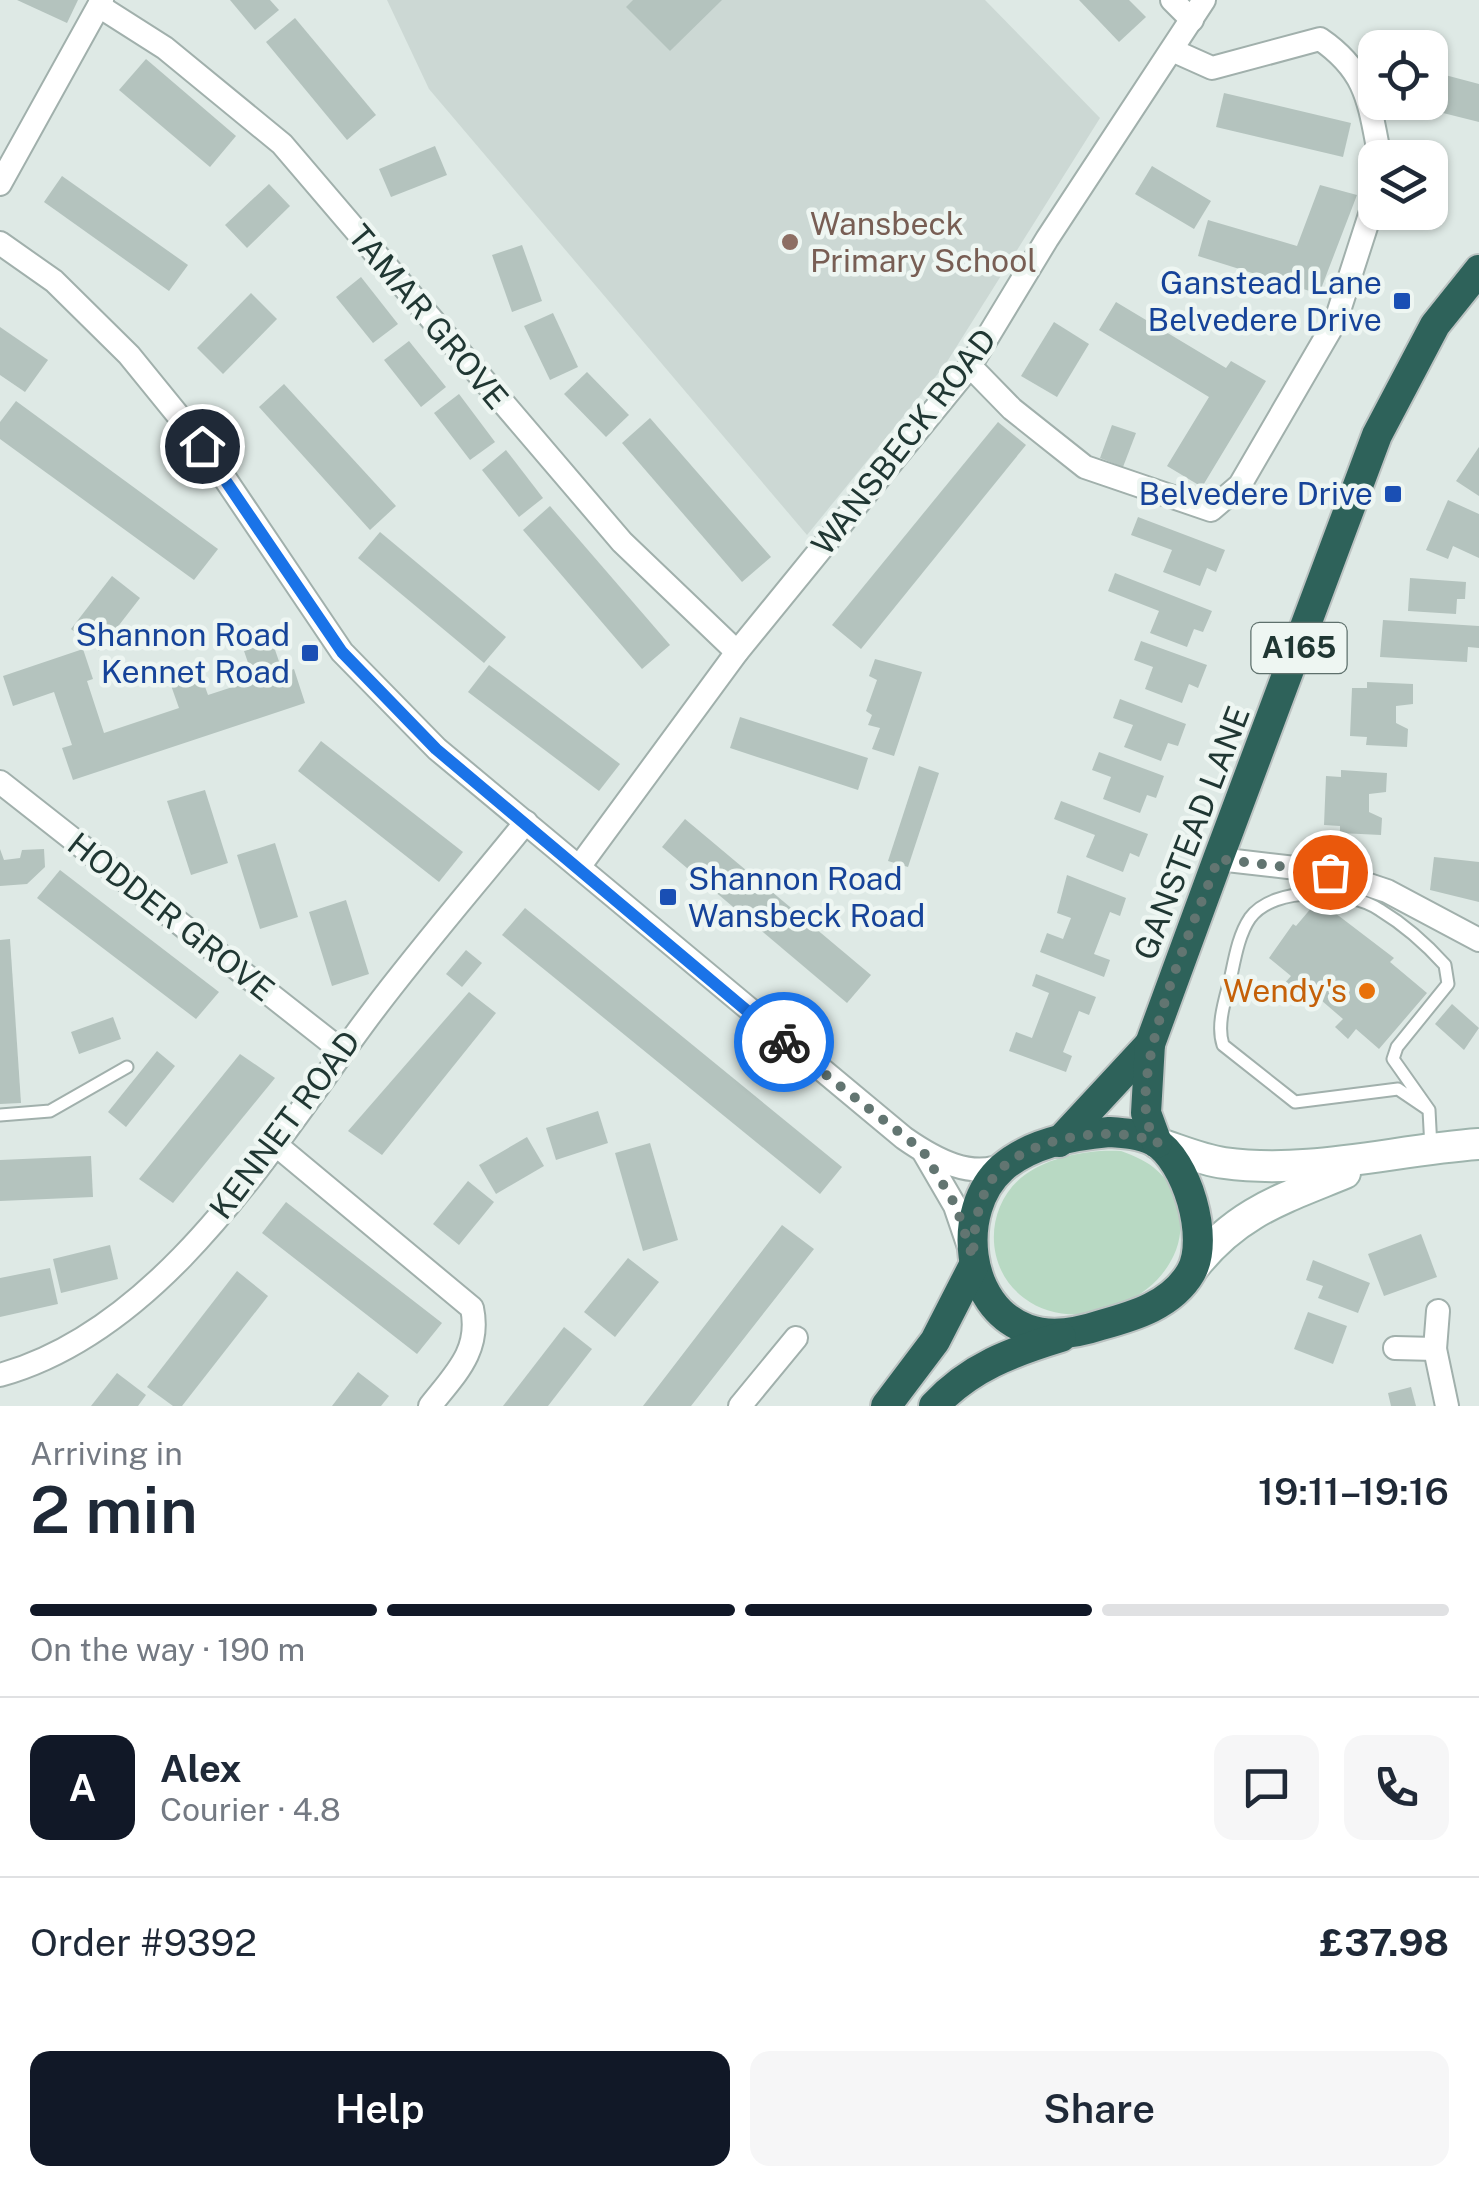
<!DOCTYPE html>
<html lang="en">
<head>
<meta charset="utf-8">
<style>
	:root { --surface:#fff; --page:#f6f6f7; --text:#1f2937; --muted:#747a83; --line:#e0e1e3; --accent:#111827 }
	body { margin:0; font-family:"Public Sans",sans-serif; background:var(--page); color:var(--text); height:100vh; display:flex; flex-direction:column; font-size:38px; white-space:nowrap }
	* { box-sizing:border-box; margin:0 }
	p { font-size:32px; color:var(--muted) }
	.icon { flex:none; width:55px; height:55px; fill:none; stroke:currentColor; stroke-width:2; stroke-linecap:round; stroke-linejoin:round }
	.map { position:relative; height:1406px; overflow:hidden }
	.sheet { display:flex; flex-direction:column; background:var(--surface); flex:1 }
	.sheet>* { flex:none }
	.buttons { position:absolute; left:1358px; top:30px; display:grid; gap:20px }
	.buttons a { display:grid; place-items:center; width:90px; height:90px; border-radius:20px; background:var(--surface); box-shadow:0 2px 8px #0004; font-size:50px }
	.pin { position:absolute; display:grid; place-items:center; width:85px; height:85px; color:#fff; margin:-42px; border:5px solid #fff; border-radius:50%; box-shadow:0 2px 10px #0007 }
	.courier { position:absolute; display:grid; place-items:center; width:100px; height:100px; margin:-50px; border:8px solid #1a73e8; border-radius:50%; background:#fff; color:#222; box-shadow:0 2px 12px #0007 }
	.headline em { font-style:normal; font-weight:600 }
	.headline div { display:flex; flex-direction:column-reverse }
	.headline { display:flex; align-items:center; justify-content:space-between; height:170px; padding:0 30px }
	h1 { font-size:65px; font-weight:600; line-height:75px }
	.bar { display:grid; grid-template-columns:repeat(4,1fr); gap:15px 10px; align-content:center; height:120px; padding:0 30px }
	.bar i { height:12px; border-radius:8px; background:var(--line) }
	.bar .on { background:var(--accent) }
	.bar p { grid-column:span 4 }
	.line { display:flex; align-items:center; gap:25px; padding:0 30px; border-top:2px solid var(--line) }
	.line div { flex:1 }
	.round { display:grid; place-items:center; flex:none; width:105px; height:105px; border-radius:20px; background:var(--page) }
	.action { display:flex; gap:20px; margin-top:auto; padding:20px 30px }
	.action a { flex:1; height:115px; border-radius:20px; background:var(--accent); color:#fff; font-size:40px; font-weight:600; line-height:115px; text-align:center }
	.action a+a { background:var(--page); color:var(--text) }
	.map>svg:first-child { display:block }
	.built { fill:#ccd8d4 }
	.green { fill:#b8d9c3 }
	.building { fill:#b4c3be }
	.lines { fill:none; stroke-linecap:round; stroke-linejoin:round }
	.lane-casing { stroke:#a1b0ac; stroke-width:15 }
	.street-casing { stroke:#a1b0ac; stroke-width:26 }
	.secondary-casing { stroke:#9eb4ad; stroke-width:34 }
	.highway-casing { stroke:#bcc3c2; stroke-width:34 }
	.lane { stroke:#fff; stroke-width:11 }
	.street { stroke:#fff; stroke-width:22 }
	.secondary { stroke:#fff; stroke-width:30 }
	.highway { stroke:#2e625a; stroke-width:30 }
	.done { stroke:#627571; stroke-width:10; stroke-dasharray:0 18 }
	.route { stroke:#1a73e8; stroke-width:12 }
	.education-dot { fill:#8d6e63; stroke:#eef6f2; stroke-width:4 }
	.transit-dot { fill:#1a4fb4; stroke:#eef6f2; stroke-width:4 }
	.food-dot { fill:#e8710a; stroke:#eef6f2; stroke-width:4 }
	.labels { text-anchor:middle; stroke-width:9; stroke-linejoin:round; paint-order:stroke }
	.shield { fill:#eef6f2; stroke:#5e706c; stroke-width:2.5 }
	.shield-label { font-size:30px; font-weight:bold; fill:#203733 }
	.education-label { font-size:32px; fill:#785e54; stroke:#eef6f2; text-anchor:start }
	.transit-label { font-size:32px; fill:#164399; stroke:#eef6f2; text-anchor:end }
	.street-label { font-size:32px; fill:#203733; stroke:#eef6f2 }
	.food-label { font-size:32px; fill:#c56008; stroke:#eef6f2; text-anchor:end }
</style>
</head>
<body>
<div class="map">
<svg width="1479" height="1406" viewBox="0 0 1479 1406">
	<rect width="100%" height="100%" fill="#dee9e5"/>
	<path class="built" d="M387,0H985L1100,118L945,365L807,535L429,89Z"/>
	<path class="green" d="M1121,1151C1150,1161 1170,1175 1178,1206C1199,1285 1085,1345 1024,1298C982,1267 985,1203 1026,1174C1051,1156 1091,1149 1121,1151Z"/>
	<g class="building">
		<path d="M17,0H78L67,23Z"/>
		<path d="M230,0H270L279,10L255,30Z"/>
		<path d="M633,0H722L670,51L626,7Z"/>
		<path d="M1079,0H1129L1146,17L1119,42Z"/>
		<path d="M295,18L376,115L347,140L266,42Z"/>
		<path d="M146,59L236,136L210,167L119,90Z"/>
		<path d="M1430,71L1479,84V122L1407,104L1430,102Z"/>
		<path d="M1224,93L1351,123L1343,157L1216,127Z"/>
		<path d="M435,146L447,175L391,197L379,169Z"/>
		<path d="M1152,166L1211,201L1194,229L1135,194Z"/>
		<path d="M62,176L188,265L169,291L44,202Z"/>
		<path d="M269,184L290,206L247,248L225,225Z"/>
		<path d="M1320,185L1357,195L1319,294L1198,256L1208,220L1297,246Z"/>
		<path d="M522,245L542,301L512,312L492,255Z"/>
		<path d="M361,277L398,324L373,343L336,297Z"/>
		<path d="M251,293L277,319L223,374L197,348Z"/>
		<path d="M1116,302L1226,368L1231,361L1266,381L1202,487L1167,466L1209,397L1099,330Z"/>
		<path d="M553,313L578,367L550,380L524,326Z"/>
		<path d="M1054,322L1089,344L1057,397L1021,376Z"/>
		<path d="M0,327L48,360L25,392L0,375Z"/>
		<path d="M409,341L446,387L421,407L384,360Z"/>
		<path d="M587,372L629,415L606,437L564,394Z"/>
		<path d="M284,384L396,506L370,530L259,407Z"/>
		<path d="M459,394L495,442L470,460L434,413Z"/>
		<path d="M16,401L218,549L194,580L0,439V422Z"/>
		<path d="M650,418L771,557L742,582L622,443Z"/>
		<path d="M998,422L1026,445L861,649L832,625Z"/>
		<path d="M1112,425L1136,433L1123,467L1100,458Z"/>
		<path d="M1479,447V496L1456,481Z"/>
		<path d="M506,450L543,498L519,517L482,470Z"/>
		<path d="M1448,500L1479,514V558L1453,546L1448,559L1426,550Z"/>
		<path d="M550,506L670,645L642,669L523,530Z"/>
		<path d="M1138,517L1225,550L1216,572L1207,568L1200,586L1163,572L1172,550L1131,535Z"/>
		<path d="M380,532L506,637L484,663L358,558Z"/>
		<path d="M1115,573L1212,611L1203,632L1194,629L1187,647L1150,633L1159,611L1108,591Z"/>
		<path d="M112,576L140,598L99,651L71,629Z"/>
		<path d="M1410,578L1466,582L1465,599H1457L1456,614L1408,611Z"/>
		<path d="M1383,620L1479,626V648L1468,647L1467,662L1380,657Z"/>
		<path d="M272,641L283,673L294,669L305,703L73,780L62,748L72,745L54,692L13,706L3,676L83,649L93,679L87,681L104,733L179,708L168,677L198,667L208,695L254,680L244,651Z"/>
		<path d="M1141,641L1207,665L1198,688L1189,684L1182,703L1145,689L1153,667L1134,660Z"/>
		<path d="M875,659L922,672L894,756L872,749L880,728L868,725L872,715L866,711L877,680L869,676Z"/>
		<path d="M489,665L620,764L599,791L468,692Z"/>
		<path d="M1367,682L1413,684V704L1396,706V723L1408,729L1407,747L1366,745L1367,737L1350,736L1352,688H1367Z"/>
		<path d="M1120,699L1186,724L1178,746L1168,743L1161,761L1124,747L1133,725L1113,718Z"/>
		<path d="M740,717L868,758L858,790L730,748Z"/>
		<path d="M321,741L463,852L439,882L298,771Z"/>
		<path d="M1099,752L1164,776L1156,798L1147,795L1140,813L1103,799L1111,777L1092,770Z"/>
		<path d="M919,766L939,773L908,867L888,861Z"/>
		<path d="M1341,770L1387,773L1386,792L1369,794V812L1382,818L1381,835L1340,833V826L1324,825L1326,776L1341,777Z"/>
		<path d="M205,790L228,863L191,875L167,801Z"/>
		<path d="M1061,801L1148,834L1139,857L1130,853L1123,872L1086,857L1095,835L1054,819Z"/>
		<path d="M685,819L871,975L847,1003L662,847Z"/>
		<path d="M275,843L298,917L260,929L237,855Z"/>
		<path d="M0,849L4,860L20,858L22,850L44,849L45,867L27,884L0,886Z"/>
		<path d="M1434,857L1479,862V902L1430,890Z"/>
		<path d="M60,870L219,992L196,1019L37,898Z"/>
		<path d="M1067,875L1126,898L1120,916L1110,912L1094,954L1110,960L1104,977L1040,952L1047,933L1063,939L1071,918L1057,913Z"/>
		<path d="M346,900L369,974L332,986L309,912Z"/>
		<path d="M1318,900L1394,958L1390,962L1427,993L1379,1049L1356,1029L1348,1039L1335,1027L1343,1019L1307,988L1299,998L1283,985L1291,976L1269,958L1293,924L1296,926Z"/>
		<path d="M525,908L842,1167L820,1194L502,935Z"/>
		<path d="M10,939L21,1103L0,1104V940Z"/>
		<path d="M466,950L482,963L462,987L446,974Z"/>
		<path d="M1036,974L1096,997L1089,1015L1079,1011L1063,1052L1072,1056L1066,1072L1009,1051L1016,1032L1032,1038L1049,993L1032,986Z"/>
		<path d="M469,992L496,1013L382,1155L348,1131Z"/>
		<path d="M1452,1004L1479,1028L1464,1050L1435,1024Z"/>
		<path d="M113,1017L121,1039L79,1054L71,1032Z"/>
		<path d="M157,1051L175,1066L126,1127L108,1112Z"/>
		<path d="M240,1054L275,1078L173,1203L139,1179Z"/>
		<path d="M598,1111L608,1143L556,1160L546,1128Z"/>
		<path d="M527,1137L544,1166L496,1194L479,1165Z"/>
		<path d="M650,1143L678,1240L643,1251L615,1153Z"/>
		<path d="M91,1156L93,1197L0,1201V1160Z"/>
		<path d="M468,1181L494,1202L459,1245L433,1224Z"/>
		<path d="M286,1202L442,1323L417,1354L262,1233Z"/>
		<path d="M782,1225L814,1249L785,1286L691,1406H643Z"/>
		<path d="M1421,1234L1437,1277L1384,1296L1368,1254Z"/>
		<path d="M110,1245L118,1279L61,1293L53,1259Z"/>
		<path d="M628,1258L659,1282L615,1337L584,1312Z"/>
		<path d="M1313,1260L1370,1283L1358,1313L1318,1298L1323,1286L1306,1280Z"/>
		<path d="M50,1268L58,1304L0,1317V1278Z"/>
		<path d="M237,1271L268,1296L182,1406H173L147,1387Z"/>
		<path d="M1308,1312L1347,1326L1333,1364L1294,1349Z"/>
		<path d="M564,1327L592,1349L548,1406H503Z"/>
		<path d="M358,1372L389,1396L381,1406H332Z"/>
		<path d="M117,1373L146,1395L138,1406H91Z"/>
		<path d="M1411,1387L1416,1406H1391L1388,1393Z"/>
	</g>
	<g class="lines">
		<g class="lane-casing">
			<g id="lane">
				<path d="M1429,1110L1398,1089L1295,1102L1223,1045C1216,1024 1226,997 1231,976C1235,957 1239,934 1250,918C1274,885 1349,889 1380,910C1403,924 1427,945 1445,965L1448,984L1397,1047L1393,1059L1429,1110L1431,1148"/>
				<path d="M0,1115L50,1111L127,1067"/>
			</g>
		</g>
		<g class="street-casing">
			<g id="street">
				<path d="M1172,0L1192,20"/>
				<path d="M99,6L165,48L282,144L622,542L737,652"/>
				<path d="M1174,51L1212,68L1320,39C1368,72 1369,103 1380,158"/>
				<path d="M0,184L102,0"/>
				<path d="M0,243L54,281L129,355L203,446L342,652L437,749L904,1138C934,1159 973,1181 1007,1163"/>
				<path d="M970,366L1012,409L1085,467L1211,510L1240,485L1336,320L1375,199"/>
				<path d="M0,782L342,1051"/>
				<path d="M1218,859L1330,872L1387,891L1479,940"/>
				<path d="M579,867L737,652L970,366L1047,239L1204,0"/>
				<path d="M275,1144L472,1308C481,1351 455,1374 430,1406"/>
				<path d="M923,1151L955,1206L970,1250"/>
				<path d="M1395,1348L1435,1349L1438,1311"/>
				<path d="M1435,1349L1447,1406"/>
				<path d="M0,1375C166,1329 275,1141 373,1011C422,946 475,885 526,822"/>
				<path d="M740,1406L796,1338"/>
			</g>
		</g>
		<g class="secondary-casing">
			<g id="secondary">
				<path d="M1157,1143C1179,1150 1202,1160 1224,1163C1309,1175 1394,1150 1479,1144"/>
				<path d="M1194,1267C1237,1212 1282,1199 1345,1173"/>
			</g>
		</g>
		<g class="highway-casing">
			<g id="highway">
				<path d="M1109,1132C1124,1133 1140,1134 1154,1141C1187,1160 1210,1239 1191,1272C1172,1305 1134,1316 1101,1325C1077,1333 1051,1338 1027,1329C965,1307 955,1210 1002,1168C1029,1144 1074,1135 1109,1132Z"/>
				<path d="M1059,1142L1150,1044"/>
				<path d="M1157,1143L1146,1113L1150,1044L1218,859L1377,435L1435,325L1479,270"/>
				<path d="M886,1406L935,1341L974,1265"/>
				<path d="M934,1406C970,1367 1012,1352 1061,1337"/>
			</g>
		</g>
		<use href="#lane" class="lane"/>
		<use href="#street" class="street"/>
		<use href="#secondary" class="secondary"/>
		<use href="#highway" class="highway"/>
	</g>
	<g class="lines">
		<path class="done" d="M784,1042L923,1151L956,1206L973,1258C974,1231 976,1205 991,1181C1019,1137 1113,1123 1158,1143C1114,1095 1198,916 1218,859L1330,872"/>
		<path class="route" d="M202,446L342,652L436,749L784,1042"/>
	</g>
	<circle class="education-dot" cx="790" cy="242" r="10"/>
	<g class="transit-dot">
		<rect x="1392" y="291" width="20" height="20" rx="5"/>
		<rect x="1383" y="484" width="20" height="20" rx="5"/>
		<rect x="300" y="643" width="20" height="20" rx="5"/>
		<rect x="658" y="887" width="20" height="20" rx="5"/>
	</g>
	<circle class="food-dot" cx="1367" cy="991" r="10"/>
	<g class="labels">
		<rect class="shield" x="1251.5" y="623" width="95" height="50" rx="8"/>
		<g class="shield-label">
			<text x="1299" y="658">A165</text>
		</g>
		<g class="education-label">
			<text x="810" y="235">Wansbeck<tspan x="810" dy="37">Primary School</tspan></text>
		</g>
		<g class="transit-label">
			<text x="1382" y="294">Ganstead Lane<tspan x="1382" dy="37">Belvedere Drive</tspan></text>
			<text x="1373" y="505">Belvedere Drive</text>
			<text x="290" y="646">Shannon Road<tspan x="290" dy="37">Kennet Road</tspan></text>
			<text x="688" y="890" text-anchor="start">Shannon Road<tspan x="688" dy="37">Wansbeck Road</tspan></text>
		</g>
		<g class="street-label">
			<text transform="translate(428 317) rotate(50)" y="11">TAMAR GROVE</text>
			<text transform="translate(904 442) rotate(-52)" y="11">WANSBECK ROAD</text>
			<text transform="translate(1192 833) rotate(-69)" y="11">GANSTEAD LANE</text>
			<text transform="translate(171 917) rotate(38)" y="11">HODDER GROVE</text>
			<text transform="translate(285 1125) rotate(-53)" y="11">KENNET ROAD</text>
		</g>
		<g class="food-label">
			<text x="1347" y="1002">Wendy's</text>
		</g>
	</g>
</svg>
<div class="buttons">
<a><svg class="icon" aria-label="locate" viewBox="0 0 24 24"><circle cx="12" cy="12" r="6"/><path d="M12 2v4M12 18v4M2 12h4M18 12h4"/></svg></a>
<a><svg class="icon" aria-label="layers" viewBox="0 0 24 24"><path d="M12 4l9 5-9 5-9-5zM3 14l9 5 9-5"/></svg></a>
</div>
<div class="pin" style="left:1330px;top:872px;background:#ea580c"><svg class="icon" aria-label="bag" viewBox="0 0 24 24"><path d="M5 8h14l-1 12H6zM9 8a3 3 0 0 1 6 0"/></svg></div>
<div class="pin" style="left:202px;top:446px;background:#1f2937"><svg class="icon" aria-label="home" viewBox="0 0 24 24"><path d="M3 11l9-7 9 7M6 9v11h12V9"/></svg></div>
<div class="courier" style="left:784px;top:1042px"><svg class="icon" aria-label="bike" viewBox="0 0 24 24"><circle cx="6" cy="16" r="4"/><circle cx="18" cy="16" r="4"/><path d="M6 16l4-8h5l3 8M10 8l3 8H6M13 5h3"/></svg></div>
</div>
<section class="sheet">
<div class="headline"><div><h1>2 min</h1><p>Arriving in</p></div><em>19:11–19:16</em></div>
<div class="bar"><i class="on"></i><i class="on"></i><i class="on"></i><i></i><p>On the way · 190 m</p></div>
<div class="line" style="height:180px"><b class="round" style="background:var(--accent);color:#fff">A</b><div><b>Alex</b><p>Courier · 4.8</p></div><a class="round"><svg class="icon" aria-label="chat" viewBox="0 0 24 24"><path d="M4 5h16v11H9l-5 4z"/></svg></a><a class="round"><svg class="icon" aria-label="phone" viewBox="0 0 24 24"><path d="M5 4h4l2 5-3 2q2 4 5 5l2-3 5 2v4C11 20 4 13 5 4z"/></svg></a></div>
<div class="line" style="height:130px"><div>Order #9392</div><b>£37.98</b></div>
<div class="action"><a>Help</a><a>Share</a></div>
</section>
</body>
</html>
